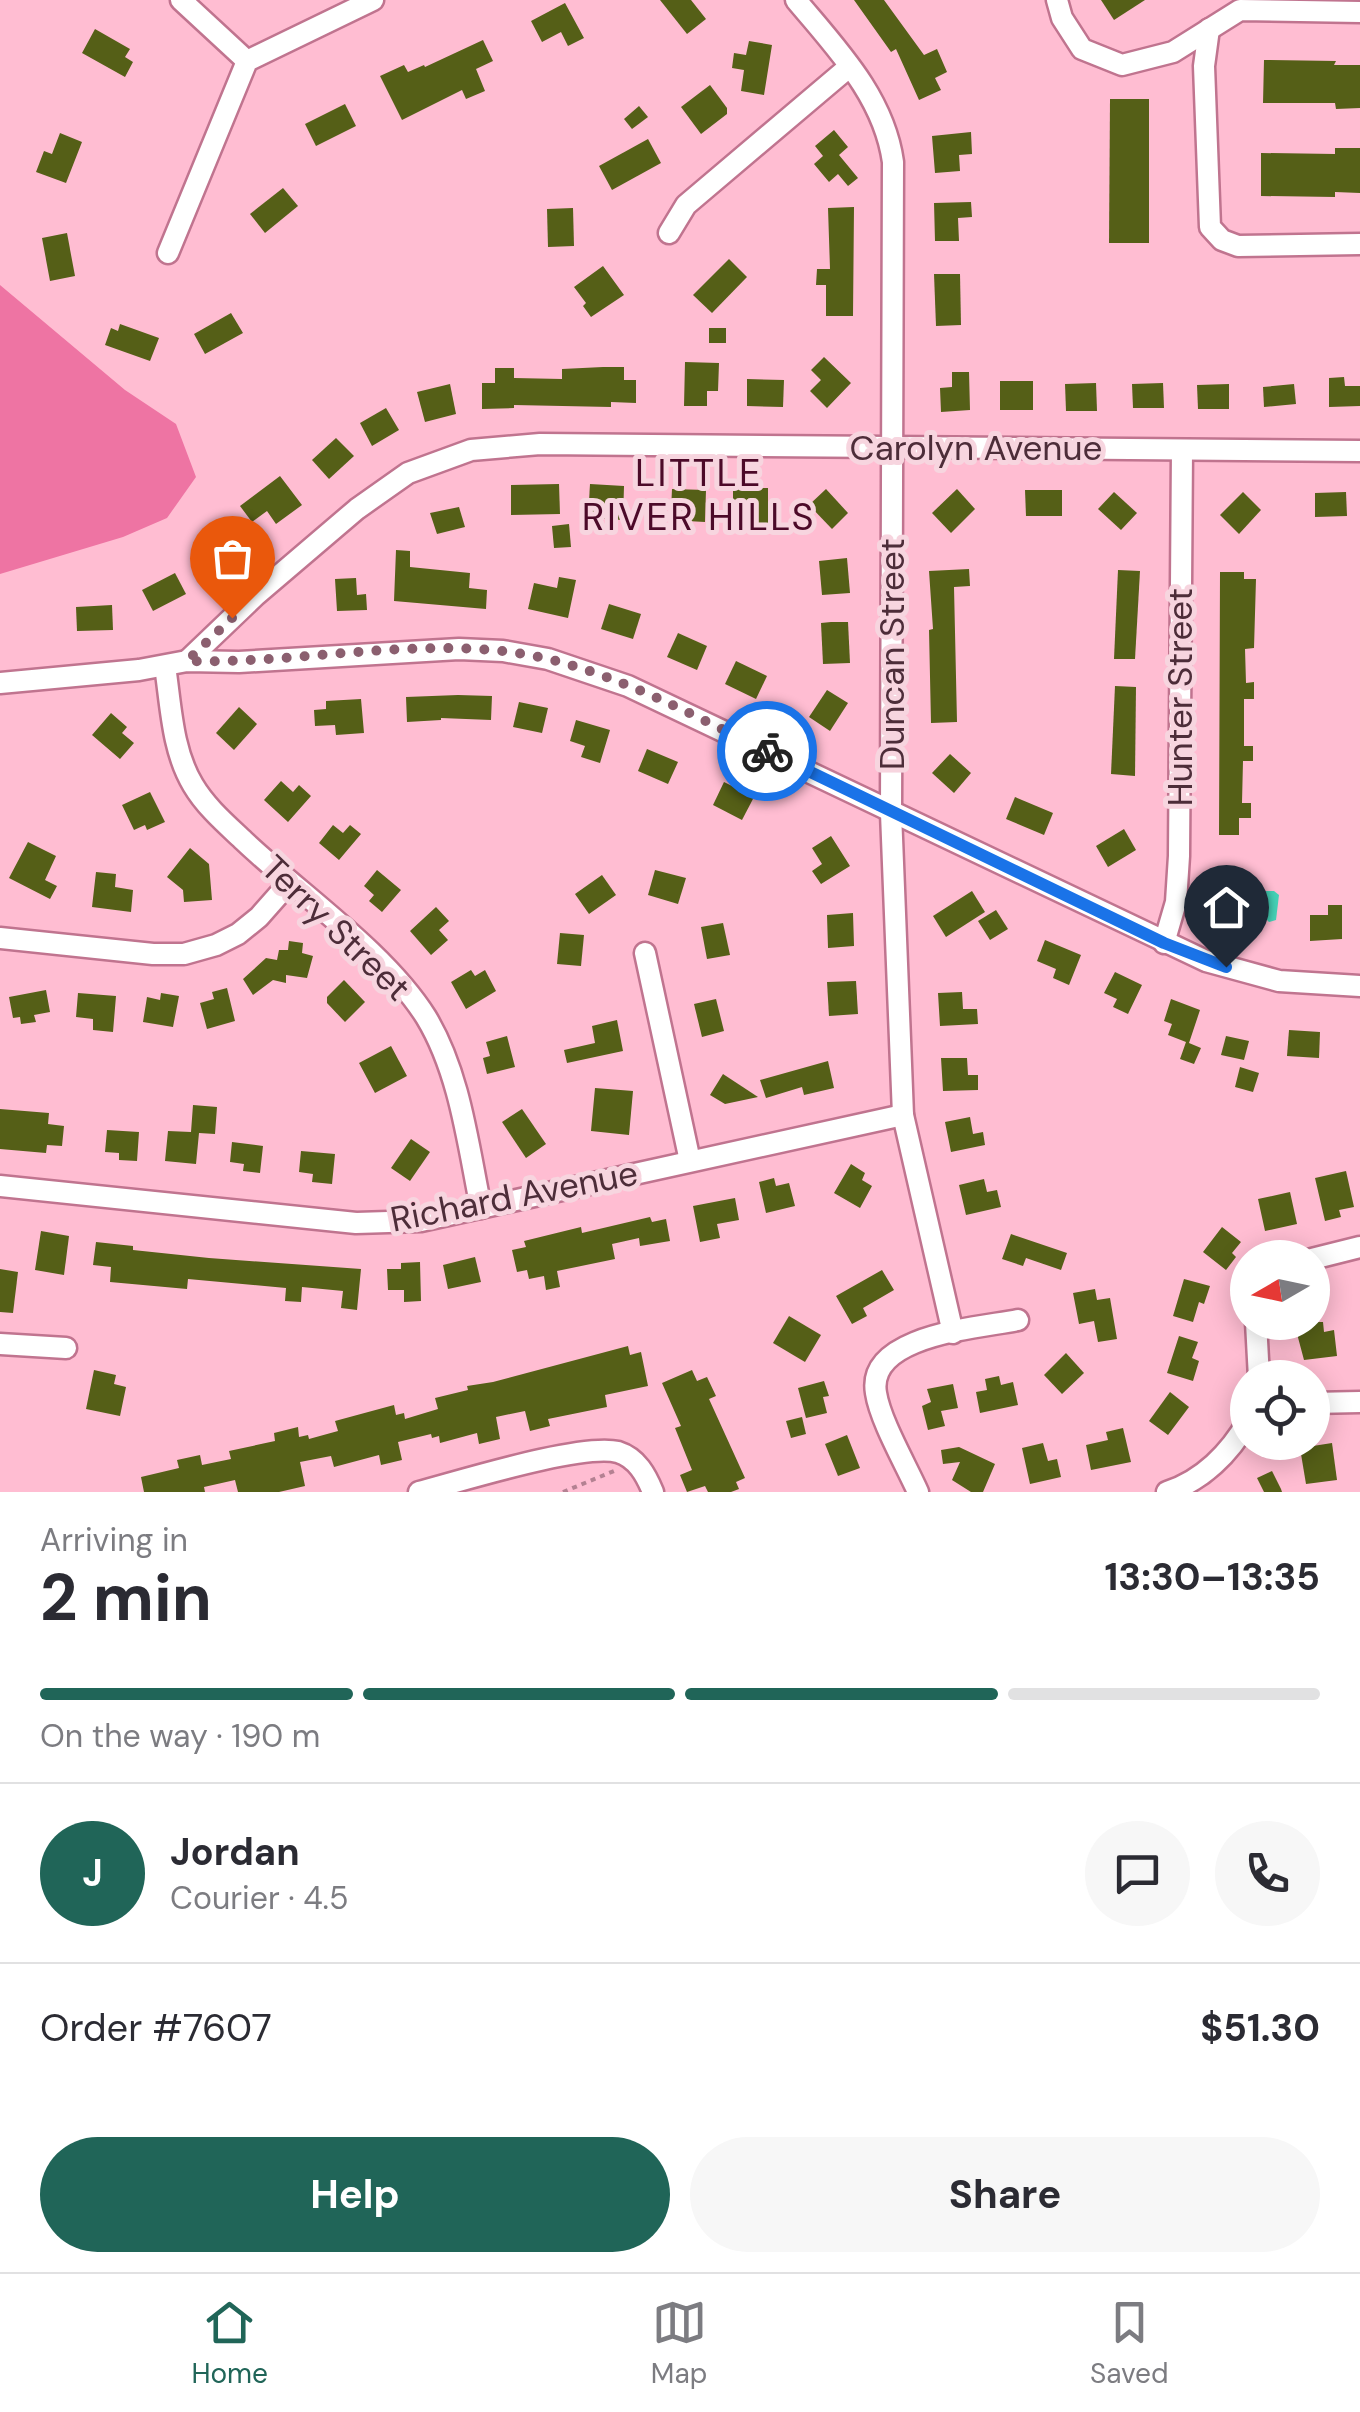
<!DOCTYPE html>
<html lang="en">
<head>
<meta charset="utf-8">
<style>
	:root { --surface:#fff; --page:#f7f7f7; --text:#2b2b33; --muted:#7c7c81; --line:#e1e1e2; --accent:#206558 }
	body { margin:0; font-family:"DM Sans",sans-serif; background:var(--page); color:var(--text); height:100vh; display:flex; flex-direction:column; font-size:38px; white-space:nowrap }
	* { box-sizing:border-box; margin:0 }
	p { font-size:32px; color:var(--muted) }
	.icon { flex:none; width:55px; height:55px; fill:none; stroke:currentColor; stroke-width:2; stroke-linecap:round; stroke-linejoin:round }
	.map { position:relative; height:1492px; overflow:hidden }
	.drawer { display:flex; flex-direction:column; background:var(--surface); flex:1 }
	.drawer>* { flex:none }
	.needle { width:65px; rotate:261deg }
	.buttons { position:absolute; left:1230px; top:1240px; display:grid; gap:20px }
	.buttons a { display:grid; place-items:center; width:100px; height:100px; border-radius:50%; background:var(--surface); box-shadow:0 5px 25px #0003; font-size:50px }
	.pin { position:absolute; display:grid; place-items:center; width:85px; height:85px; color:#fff; margin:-102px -42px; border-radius:50% 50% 50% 0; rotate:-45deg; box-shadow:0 0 10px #0007 }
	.pin .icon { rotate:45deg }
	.courier { position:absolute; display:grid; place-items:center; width:100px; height:100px; margin:-50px; border:8px solid #1a73e8; border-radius:50%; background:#fff; color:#222; box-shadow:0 2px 12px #0007 }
	.head em { font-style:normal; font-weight:700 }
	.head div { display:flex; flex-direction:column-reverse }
	.head { display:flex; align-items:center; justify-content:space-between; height:170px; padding:0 40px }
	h1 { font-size:65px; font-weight:700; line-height:75px }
	.bar { display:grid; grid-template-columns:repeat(4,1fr); gap:15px 10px; align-content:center; height:120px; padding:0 40px }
	.bar i { height:12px; border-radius:8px; background:var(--line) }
	.bar .selected { background:var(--accent) }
	.bar p { grid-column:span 4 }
	.line { display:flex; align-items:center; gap:25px; padding:0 40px; border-top:2px solid var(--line) }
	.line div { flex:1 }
	.round { display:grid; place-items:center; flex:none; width:105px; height:105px; border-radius:52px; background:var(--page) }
	.cta { display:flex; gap:20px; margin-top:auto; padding:20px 40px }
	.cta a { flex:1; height:115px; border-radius:60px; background:var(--accent); color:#fff; font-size:40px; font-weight:700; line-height:115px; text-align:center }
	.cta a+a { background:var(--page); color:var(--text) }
	.menu { display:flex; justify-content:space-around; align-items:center; height:140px; border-top:2px solid var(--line); background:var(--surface); font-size:28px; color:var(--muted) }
	.menu a { display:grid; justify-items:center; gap:5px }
	.menu .selected { color:var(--accent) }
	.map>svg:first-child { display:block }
	.forest { fill:#ee74a3 }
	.water { fill:#45d2b7 }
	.building { fill:#555f17 }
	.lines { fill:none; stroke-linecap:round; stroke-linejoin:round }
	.minor-casing { stroke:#c0748f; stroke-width:25 }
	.path { stroke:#b48192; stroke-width:4; stroke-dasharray:5 5; stroke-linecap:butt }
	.minor { stroke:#fff; stroke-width:20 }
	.done { stroke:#8b5f6f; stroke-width:10; stroke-dasharray:0 18 }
	.route { stroke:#1a73e8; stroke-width:12 }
	.labels { text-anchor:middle; stroke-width:10; stroke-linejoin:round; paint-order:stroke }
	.street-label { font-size:35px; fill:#4d2d39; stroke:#f7d5df }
	.neighbourhood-label { font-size:38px; letter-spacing:2.5px; fill:#4c0a29; stroke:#f7d5df }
</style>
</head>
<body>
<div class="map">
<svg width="1360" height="1492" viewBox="0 0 1360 1492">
	<rect width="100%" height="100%" fill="#ffbdd2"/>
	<path class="forest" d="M0,285L125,390L176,424L196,477L167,518L123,537L0,574Z"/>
	<path class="water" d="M1266,891H1274L1279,895L1276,920L1269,922L1264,917L1262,900Z"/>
	<g class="building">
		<path d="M660,0H691L706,19L687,34Z"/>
		<path d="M854,0H884L924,55L937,49L947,72L935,78L941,90L919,100L896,49L891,52Z"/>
		<path d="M1101,0H1145L1114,20Z"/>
		<path d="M565,3L584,38L568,46L561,32L542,42L531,21Z"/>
		<path d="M95,29L130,49L125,57L133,62L125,77L82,53Z"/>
		<path d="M483,40L493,61L476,69L485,91L466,99L462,90L402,120L380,76L404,65L408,72L424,65L425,67Z"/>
		<path d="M749,41L772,45L764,95L741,91L744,70L732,68L734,53L746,55Z"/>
		<path d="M1264,60L1336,61L1334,65H1360V108L1336,109L1335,103H1263Z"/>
		<path d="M710,85L727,108V114L701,134L681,107Z"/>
		<path d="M1110,99H1149V243H1109Z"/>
		<path d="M345,104L356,126L316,146L305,124Z"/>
		<path d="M639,106L648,117L632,129L624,119Z"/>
		<path d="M834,130L848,147L839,155L858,178L848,186L838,174L829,182L814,164L823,156L815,146Z"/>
		<path d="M971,132L972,154L959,155L960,171L935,173L932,136Z"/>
		<path d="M60,133L82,142L66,183L36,172L44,151L52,154Z"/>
		<path d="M648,139L661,163L612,190L599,166Z"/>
		<path d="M1335,148H1360V193L1335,192V197L1261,196V153L1335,154Z"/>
		<path d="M283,188L298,206L265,233L250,214Z"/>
		<path d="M971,202L972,217L958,218L959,241H935L934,203Z"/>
		<path d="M854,207L853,316H826V285H816L817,269H830L828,208Z"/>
		<path d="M573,208L574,246L548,247L547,209Z"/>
		<path d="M67,233L75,276L50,281L42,238Z"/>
		<path d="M729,259L747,277L712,313L693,295Z"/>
		<path d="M603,266L624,295L591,317L583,306L586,303L574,287Z"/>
		<path d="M934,274H960L961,325L936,326Z"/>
		<path d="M231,313L243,333L205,354L194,334Z"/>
		<path d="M120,324L159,338L150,361L105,345L111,328L118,331Z"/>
		<rect x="709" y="328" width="17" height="15"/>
		<path d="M824,357L851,383L827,408L810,391L821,380L811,370Z"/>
		<path d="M685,362L719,363L718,391H707V406H684Z"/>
		<path d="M603,367H624V380H636V403L611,402V407L514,405V408L482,409V383H495V368H514V378L562,379V369Z"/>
		<path d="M952,372H969L970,410L941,412L940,388L952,387Z"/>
		<path d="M1344,377L1345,386H1360V406L1329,407V378Z"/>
		<path d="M747,379L784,380L783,407L747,406Z"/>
		<rect x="1000" y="381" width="33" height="29"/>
		<path d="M1096,383L1097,411H1066L1065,384Z"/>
		<path d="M1163,383L1164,408H1133L1132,384Z"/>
		<path d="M450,384L456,414L425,422L417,392Z"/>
		<path d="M1229,384V409H1198L1197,385Z"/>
		<path d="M1294,384L1296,404L1264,407L1263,387Z"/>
		<path d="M386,408L399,430L372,446L360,423Z"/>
		<path d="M336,438L354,456L329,479L312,460Z"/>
		<path d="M280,476L302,505L276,524L267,511L252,522L240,506Z"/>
		<path d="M559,484L560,514L511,515V485Z"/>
		<path d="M590,484L624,486L623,520L588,518Z"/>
		<path d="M733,488H768V525H750V512H733Z"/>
		<path d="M672,489L706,490L705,522L687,521V511H671Z"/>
		<path d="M826,489L848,513L832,529L809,505Z"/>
		<path d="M957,489L975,509L951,533L932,513Z"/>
		<path d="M1025,490H1062V516H1026Z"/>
		<path d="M1114,492L1137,513L1121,530L1098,509Z"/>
		<path d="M1243,492L1261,510L1239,534L1220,515Z"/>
		<path d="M1346,492L1347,516L1315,517V493Z"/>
		<path d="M459,507L465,527L437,534L430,513Z"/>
		<path d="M569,524L571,547L554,548L552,526Z"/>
		<path d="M236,525L249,545L238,552L243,561L223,574L205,546Z"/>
		<path d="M396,550L410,551V567L470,573L469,588L487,590L486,609L394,601Z"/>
		<path d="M847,558L850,593L822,595L819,561Z"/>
		<path d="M969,569L970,586L954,587L957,722L931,723L929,630L933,629L929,571Z"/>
		<path d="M1118,570L1140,571L1135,659H1114Z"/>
		<path d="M1220,572H1244V579H1256L1254,648L1245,649L1246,683L1254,682V699H1244V746H1253V761H1243L1242,803H1251V818H1239V835H1219Z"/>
		<path d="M175,573L186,594L153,611L142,590Z"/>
		<path d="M559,577L576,580L568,618L528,609L534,583L557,588Z"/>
		<path d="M356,578L357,595L366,594L367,610L337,611L335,579Z"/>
		<path d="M609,604L641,614L633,639L601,629Z"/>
		<path d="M112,605L113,630L77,631L76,607Z"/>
		<path d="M831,622H848L850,663L823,664L821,623Z"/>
		<path d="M678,633L707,646L697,670L667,657Z"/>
		<path d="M736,661L767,676L756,699L725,684Z"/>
		<path d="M1115,686L1136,687L1135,776L1111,774Z"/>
		<path d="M827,690L848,703L830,731L809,717Z"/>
		<path d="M458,695L492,696L491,720L441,718V720L407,722L406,697Z"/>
		<path d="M361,699L364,733L336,735L335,725L315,726L314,710L326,709V701Z"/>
		<path d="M519,702L548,708L542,733L513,727Z"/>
		<path d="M239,707L257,724L234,750L216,733Z"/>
		<path d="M111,713L127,727L122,733L134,743L120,759L92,735Z"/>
		<path d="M576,720L610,730L600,763L581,757L585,746L570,741Z"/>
		<path d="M647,749L678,762L668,784L638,771Z"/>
		<path d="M950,754L971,773L954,793L932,773Z"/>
		<path d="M281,781L293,792L299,785L311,796L288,822L264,800Z"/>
		<path d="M724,782L754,797L742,820L713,805Z"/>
		<path d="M150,792L165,822L147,830L145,825L134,830L122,805Z"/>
		<path d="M1015,797L1053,813L1044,835L1006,819Z"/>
		<path d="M333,825L343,833L350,825L361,834L339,860L319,843Z"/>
		<path d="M1124,829L1136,850L1108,867L1096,846Z"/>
		<path d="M831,836L850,866L821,884L812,871L822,864L812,848Z"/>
		<path d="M28,842L56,856L45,880L57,886L50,899L9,878Z"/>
		<path d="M190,848L209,864L212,900L184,902L183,890L167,877Z"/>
		<path d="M377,870L401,890L382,912L369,901L374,895L364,886Z"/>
		<path d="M655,870L686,878L678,904L648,895Z"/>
		<path d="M96,872L116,874L115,887L133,890L131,912L92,907Z"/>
		<path d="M602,875L616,895L589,914L575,894Z"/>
		<path d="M1240,883L1258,910L1236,925L1218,898Z"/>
		<path d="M972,891L985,912L946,937L933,916Z"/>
		<path d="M1328,905H1342V939L1310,941V915H1328Z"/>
		<path d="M436,907L449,921L439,930L448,940L431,955L410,931Z"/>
		<path d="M996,910L1008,929L990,940L978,921Z"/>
		<path d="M853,913L854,946L828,948L827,915Z"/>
		<path d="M723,923L730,955L707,959L701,927Z"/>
		<path d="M560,933L584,935L581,966L557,964Z"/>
		<path d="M1045,940L1081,955L1069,985L1053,978L1056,969L1037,961Z"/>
		<path d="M289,941L303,943L302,953L313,956L307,978L286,975V983L273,980L253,995L243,979L266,958L277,960L279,950H288Z"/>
		<path d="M471,970L475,976L485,970L496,991L466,1009L451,982Z"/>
		<path d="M1115,972L1142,985L1128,1014L1113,1007L1117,999L1104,993Z"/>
		<path d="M344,980L365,1002L345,1022L327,1003V997Z"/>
		<path d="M856,981L858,1014L829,1016L827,982Z"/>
		<path d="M227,988L235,1021L207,1029L200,1003L214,999L212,992Z"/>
		<path d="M46,990L50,1012L34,1015L36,1022L21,1024L20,1017L13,1018L9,997Z"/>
		<path d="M962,992L963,1009H977L978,1024L940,1026L938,993Z"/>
		<path d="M78,993L116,996L113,1032L93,1030V1019L76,1017Z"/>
		<path d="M161,993L179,996L173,1027L143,1022L147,997L160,1000Z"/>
		<path d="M716,999L724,1031L702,1037L694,1004Z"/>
		<path d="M1171,999L1200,1010L1189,1043L1201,1048L1194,1064L1180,1059L1186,1042L1168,1035L1172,1024L1164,1021Z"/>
		<path d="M617,1020L623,1051L567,1063L564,1050L595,1043L592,1026Z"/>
		<path d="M1289,1030L1320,1032L1319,1058L1287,1056Z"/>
		<path d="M507,1036L515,1067L487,1074L483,1058L490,1056L486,1042Z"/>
		<path d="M1226,1036L1249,1041L1244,1060L1221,1055Z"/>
		<path d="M391,1046L407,1076L375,1093L359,1063Z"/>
		<path d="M941,1058H967L968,1075H978V1090L943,1091Z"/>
		<path d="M828,1061L834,1088L804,1095L802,1087L766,1098L760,1080Z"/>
		<path d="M1240,1067L1259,1073L1253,1092L1235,1087Z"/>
		<path d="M723,1074L758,1097L725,1104L710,1095Z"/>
		<path d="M595,1088L633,1091L629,1135L591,1131Z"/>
		<path d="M193,1105L217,1107L215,1134L199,1133L196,1164L165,1161L168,1131L191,1132Z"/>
		<path d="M0,1109L49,1113L48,1124L64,1126L62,1146L47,1145L46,1153L0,1149Z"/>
		<path d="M522,1109L546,1144L526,1158L502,1122Z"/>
		<path d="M970,1117L973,1134L983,1132L985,1145L951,1152L945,1122Z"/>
		<path d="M107,1130L139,1132L137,1161L119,1160V1153L105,1152Z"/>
		<path d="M411,1139L430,1152L410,1181L391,1168Z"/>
		<path d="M232,1142L263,1146L260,1173L243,1171L244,1164L230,1162Z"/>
		<path d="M301,1151L335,1154L332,1184L312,1182L313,1174L299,1172Z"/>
		<path d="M851,1164L865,1173L862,1180L872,1186L860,1208L834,1193Z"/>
		<path d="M1346,1171L1354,1207L1339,1210L1341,1217L1325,1221L1315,1178Z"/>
		<path d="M774,1178L776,1186L789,1183L795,1206L766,1213L759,1182Z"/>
		<path d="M984,1179L987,1192L997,1190L1001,1207L966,1215L959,1185Z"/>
		<path d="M1290,1192L1297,1224L1265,1231L1258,1199Z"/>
		<path d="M735,1198L739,1220L717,1224L720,1238L700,1242L693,1206Z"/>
		<path d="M650,1217L652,1222L666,1219L670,1241L640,1246L639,1238L612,1244L615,1259L557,1271L560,1287L546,1290L544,1276L529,1279L527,1270L517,1272L512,1250L526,1247L524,1241L581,1227L582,1233Z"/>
		<path d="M1222,1227L1241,1242L1232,1253L1236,1257L1226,1270L1203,1252Z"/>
		<path d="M41,1231L69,1236L64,1275L35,1270Z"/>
		<path d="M1011,1234L1067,1253L1061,1270L1026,1258L1023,1266L1002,1259Z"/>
		<path d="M96,1242L133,1246V1250L209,1258L361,1269L357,1310L341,1308L343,1291L302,1287L301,1302L285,1301L286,1288L188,1279L187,1289L110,1282L111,1267L93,1265Z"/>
		<path d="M475,1257L481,1282L448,1289L443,1265Z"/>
		<path d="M420,1262L421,1301L404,1302V1290H388L387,1269H401V1263Z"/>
		<path d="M0,1269L18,1272L13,1313L0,1312Z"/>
		<path d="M882,1270L894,1290L863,1308L867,1316L852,1324L836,1296Z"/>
		<path d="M1184,1279L1210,1286L1204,1304L1199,1302L1193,1322L1173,1316Z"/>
		<path d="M1095,1289L1097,1300L1110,1298L1117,1339L1098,1342L1094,1321L1079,1324L1073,1293Z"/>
		<path d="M789,1316L821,1335L805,1362L773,1343Z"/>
		<path d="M1303,1322H1323L1324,1332L1334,1330L1337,1356L1304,1360L1296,1330L1304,1329Z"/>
		<path d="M1179,1336L1198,1342L1192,1358L1199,1361L1193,1381L1167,1373Z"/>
		<path d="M628,1346L630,1355L641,1352L648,1386L605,1395L607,1407L548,1419L550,1426L530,1431L525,1411L496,1417L500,1439L479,1444L477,1433L440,1443L439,1436L432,1438L431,1434L398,1442L402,1460L381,1465L379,1455L334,1467L331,1456L300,1462L305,1486L279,1492H238L235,1480L204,1487L205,1492H144L141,1477L179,1468L177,1460L200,1455L202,1465L231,1459L229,1451L275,1441L274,1433L298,1427L299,1437L308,1435L309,1439L338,1431L335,1421L394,1405L396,1415L404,1413L405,1419L438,1409L435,1398L468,1390L467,1386L493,1382Z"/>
		<path d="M1066,1353L1084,1373L1062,1394L1044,1375Z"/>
		<path d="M94,1370L116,1375L114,1384L126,1387L120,1416L86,1409Z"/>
		<path d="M692,1370L697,1381L707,1377L716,1396L709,1399L745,1478L736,1482L739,1489L731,1492H708L705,1486L687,1492L680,1475L692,1470L675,1428L681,1426L662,1383Z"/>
		<path d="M999,1376L1001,1385L1013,1382L1018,1405L980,1413L976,1392L987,1390L985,1379Z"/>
		<path d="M824,1381L829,1396L823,1397L827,1413L806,1418L798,1388Z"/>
		<path d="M953,1384L958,1408L941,1411L945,1426L928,1430L922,1406L931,1402L927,1389Z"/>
		<path d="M1170,1392L1189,1407L1168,1435L1149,1421Z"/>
		<path d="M802,1417L806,1434L791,1438L786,1421Z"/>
		<path d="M1123,1428L1131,1462L1091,1470L1086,1445L1108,1440L1106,1432Z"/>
		<path d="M847,1435L860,1468L838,1476L825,1444Z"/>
		<path d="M1043,1443L1048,1461L1057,1459L1061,1477L1030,1484L1022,1448Z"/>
		<path d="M1332,1443L1337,1480L1306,1484L1300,1448Z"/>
		<path d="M959,1447L995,1464L983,1492H971L952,1480L960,1462L943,1464L941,1450Z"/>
		<path d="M1272,1471L1281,1489L1282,1492H1264L1257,1478Z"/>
	</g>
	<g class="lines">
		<g class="minor-casing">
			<g id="minor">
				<path d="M181,0L247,61"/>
				<path d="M796,0C837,49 884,97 893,162L891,813L903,1115L953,1333"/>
				<path d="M1057,0L1062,18L1082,49L1122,65L1173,52L1240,10L1360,12"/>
				<path d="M1209,29L1204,66L1210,227L1222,240L1238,246L1360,244"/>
				<path d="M669,233L686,205L849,67"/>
				<path d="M168,253L247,61L373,0"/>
				<path d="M187,661L255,596L357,509L408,473L471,450L540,444L1360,451"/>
				<path d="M165,666C171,706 172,750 193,785C206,807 226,824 244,841C301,895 385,952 426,1017C460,1073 468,1145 481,1208"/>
				<path d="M0,683L139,670L187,661L239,662L459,649L503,651L548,659L628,686L1206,961L1279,981L1360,986"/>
				<path d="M0,938L153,954H184L216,945L238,934L259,917L289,883"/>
				<path d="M1164,943L1176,902L1179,856L1182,450"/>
				<path d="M645,953L690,1161"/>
				<path d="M0,1186L356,1223L421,1221L903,1115"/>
				<path d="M1312,1259L1360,1247"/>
				<path d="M1256,1322L1259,1378"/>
				<path d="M0,1344L66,1348"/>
				<path d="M1312,1403L1360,1402"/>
				<path d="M419,1492C461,1481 582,1443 618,1452C637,1458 646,1475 653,1492"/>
				<path d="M918,1492C906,1465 880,1420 876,1393C866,1335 979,1328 1018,1320"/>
				<path d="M1167,1492C1202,1481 1230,1453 1248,1421"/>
			</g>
		</g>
		<path class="path" d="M563,1492L614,1471"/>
		<use href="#minor" class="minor"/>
	</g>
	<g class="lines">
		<path class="done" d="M232,618L187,661C292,664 397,640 502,651C596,661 683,711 767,751"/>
		<path class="route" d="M767,751L1164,943L1226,967"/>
	</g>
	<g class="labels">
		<g class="street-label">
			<text x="976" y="460">Carolyn Avenue</text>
			<text transform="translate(892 654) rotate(-90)" y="12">Duncan Street</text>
			<text transform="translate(1180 697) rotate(-90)" y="12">Hunter Street</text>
			<text transform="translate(336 928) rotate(44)" y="12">Terry Street</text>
			<text transform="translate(514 1196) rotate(-11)" y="12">Richard Avenue</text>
		</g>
		<g class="neighbourhood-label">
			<text x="699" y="486">LITTLE<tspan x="699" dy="44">RIVER HILLS</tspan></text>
		</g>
	</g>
</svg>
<div class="buttons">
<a><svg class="needle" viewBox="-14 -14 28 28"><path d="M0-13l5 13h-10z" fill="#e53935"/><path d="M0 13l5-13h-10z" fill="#7c7c81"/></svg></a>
<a><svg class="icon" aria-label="locate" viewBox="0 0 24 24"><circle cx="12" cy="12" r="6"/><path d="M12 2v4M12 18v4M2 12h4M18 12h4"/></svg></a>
</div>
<div class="pin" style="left:232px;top:618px;background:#ea580c"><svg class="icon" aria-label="bag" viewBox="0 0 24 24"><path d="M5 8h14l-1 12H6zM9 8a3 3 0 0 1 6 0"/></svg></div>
<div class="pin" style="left:1226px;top:967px;background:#1f2937"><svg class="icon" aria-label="home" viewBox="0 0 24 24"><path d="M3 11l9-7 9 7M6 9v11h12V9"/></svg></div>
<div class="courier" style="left:767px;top:751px"><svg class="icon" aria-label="bike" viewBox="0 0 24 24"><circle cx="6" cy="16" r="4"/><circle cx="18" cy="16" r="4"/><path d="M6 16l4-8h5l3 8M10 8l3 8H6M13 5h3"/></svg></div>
</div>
<section class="drawer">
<div class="head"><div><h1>2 min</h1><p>Arriving in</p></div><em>13:30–13:35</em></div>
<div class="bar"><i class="selected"></i><i class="selected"></i><i class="selected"></i><i></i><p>On the way · 190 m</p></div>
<div class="line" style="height:180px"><b class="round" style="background:var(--accent);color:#fff">J</b><div><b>Jordan</b><p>Courier · 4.5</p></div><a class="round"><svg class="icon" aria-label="chat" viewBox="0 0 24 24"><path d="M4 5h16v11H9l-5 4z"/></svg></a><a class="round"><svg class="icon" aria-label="phone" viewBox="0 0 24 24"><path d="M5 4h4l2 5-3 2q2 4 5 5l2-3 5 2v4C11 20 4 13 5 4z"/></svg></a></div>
<div class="line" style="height:130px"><div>Order #7607</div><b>$51.30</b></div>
<div class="cta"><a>Help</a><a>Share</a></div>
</section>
<nav class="menu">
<a class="selected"><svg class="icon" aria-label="home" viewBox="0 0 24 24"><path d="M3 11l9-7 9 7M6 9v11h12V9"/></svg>Home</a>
<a><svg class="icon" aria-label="map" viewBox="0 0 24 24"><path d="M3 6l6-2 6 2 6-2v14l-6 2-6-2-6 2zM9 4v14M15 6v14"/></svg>Map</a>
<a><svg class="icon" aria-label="saved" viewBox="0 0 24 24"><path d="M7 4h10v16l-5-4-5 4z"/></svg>Saved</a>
</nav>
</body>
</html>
